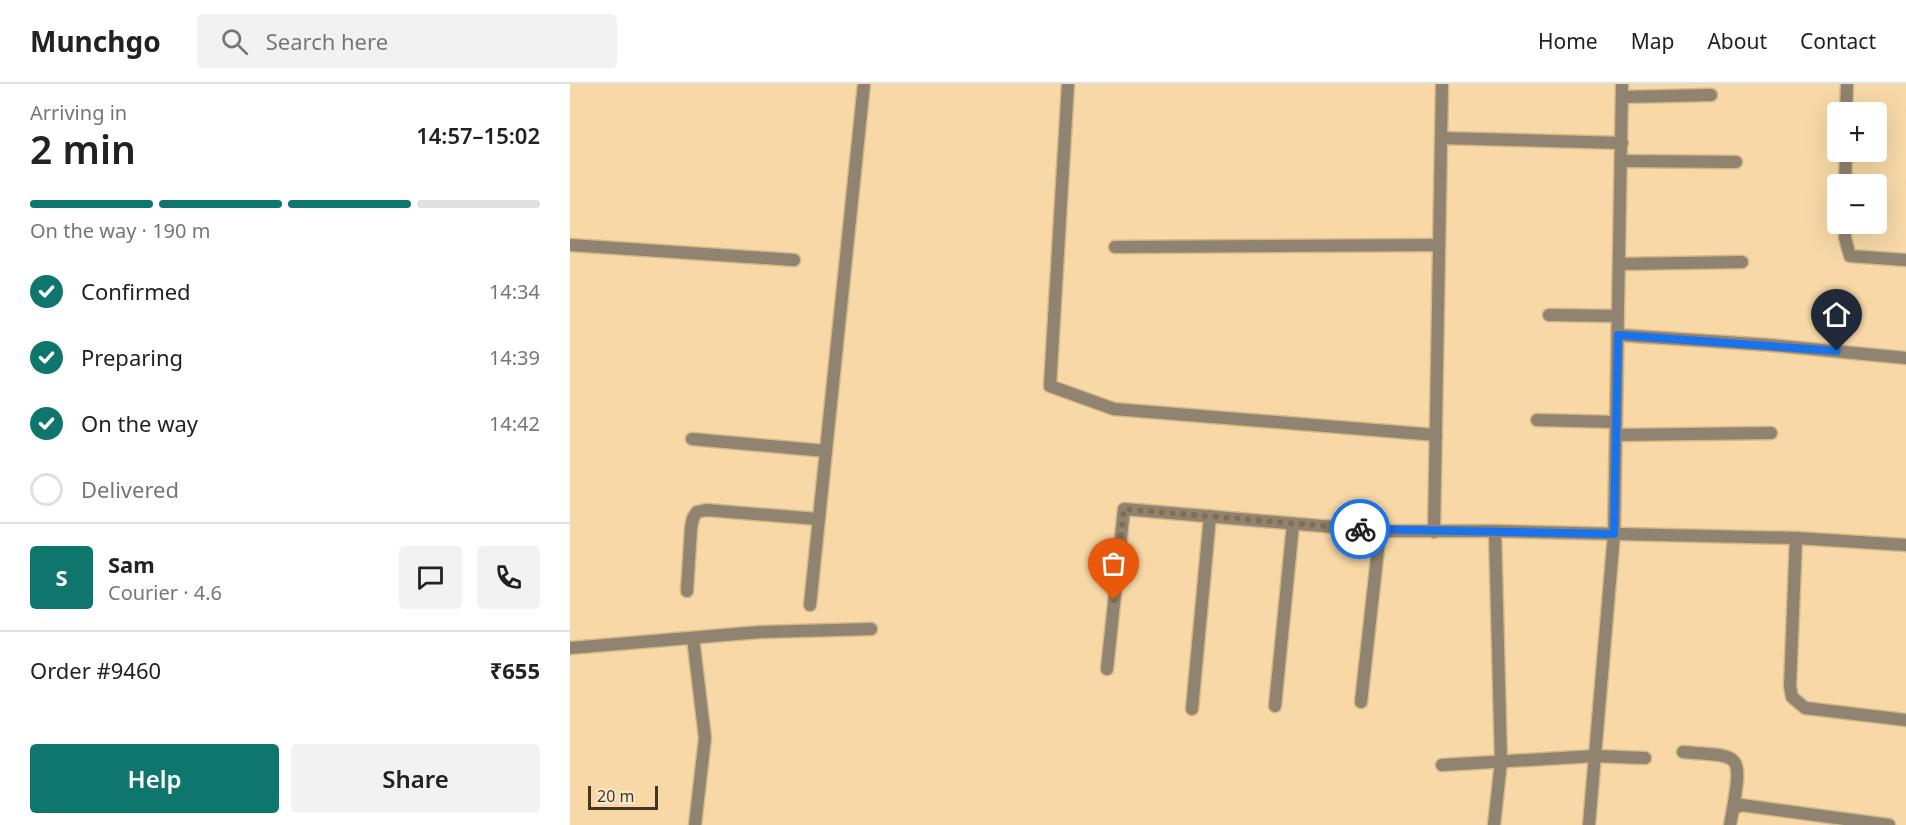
<!DOCTYPE html>
<html lang="en">
<head>
<meta charset="utf-8">
<style>
	:root { --surface:#fff; --page:#f2f2f2; --text:#222; --muted:#767676; --line:#e0e0e0; --accent:#0f766e }
	body { margin:0; font-family:"Noto Sans",sans-serif; background:var(--page); color:var(--text); height:100vh; display:flex; flex-direction:column; font-size:22px; white-space:nowrap }
	* { box-sizing:border-box; margin:0 }
	p { font-size:20px; color:var(--muted) }
	.icon { flex:none; width:33px; height:33px; fill:none; stroke:currentColor; stroke-width:2; stroke-linecap:round; stroke-linejoin:round }
	.map { position:relative; flex:1; overflow:hidden }
	.details { display:flex; flex-direction:column; background:var(--surface); width:570px }
	.details>* { flex:none }
	.tools { position:absolute; left:1257px; top:18px; display:grid; gap:12px }
	.tools a { display:grid; place-items:center; width:60px; height:60px; border-radius:6px; background:var(--surface); box-shadow:0 6px 24px #0002; font-size:30px }
	.scale { position:absolute; left:18px; bottom:15px; width:70px; box-sizing:border-box; padding-left:6px; border:3px solid #433723; border-top:0; font-size:16px; line-height:21px; white-space:nowrap; color:#433723; -webkit-text-stroke:4px #fae8ca; paint-order:stroke }
	.pin { position:absolute; display:grid; place-items:center; width:51px; height:51px; color:#fff; margin:-62px -26px; border-radius:50% 50% 50% 0; rotate:-45deg; box-shadow:0 0 6px #0007 }
	.pin .icon { rotate:45deg }
	.courier { position:absolute; display:grid; place-items:center; width:60px; height:60px; margin:-30px; border:4px solid #1a73e8; border-radius:50%; background:#fff; color:#222; box-shadow:0 2px 8px #0007 }
	.summary em { font-style:normal; font-weight:600 }
	.summary div { display:flex; flex-direction:column-reverse }
	.summary { display:flex; align-items:center; justify-content:space-between; height:102px; padding:0 30px }
	h1 { font-size:39px; font-weight:600; line-height:45px }
	.bar { display:grid; grid-template-columns:repeat(4,1fr); gap:9px 6px; align-content:center; height:72px; padding:0 30px }
	.bar i { height:8px; border-radius:4px; background:var(--line) }
	.bar .selected { background:var(--accent) }
	.bar p { grid-column:span 4 }
	.line { display:flex; align-items:center; gap:15px; padding:0 30px; border-top:2px solid var(--line) }
	.line div { flex:1 }
	.round { display:grid; place-items:center; flex:none; width:63px; height:63px; border-radius:6px; background:var(--page) }
	ol { padding:0 30px; list-style:none }
	li { display:flex; align-items:center; gap:18px; height:66px }
	li p { margin-inline-start:auto }
	li .icon { padding:6px; border-radius:50%; background:var(--accent); color:#fff; stroke-width:4 }
	li:last-child { color:var(--muted) }
	li i { width:33px; height:33px; border:3px solid var(--line); border-radius:50% }
	.primary-button { display:flex; gap:12px; margin-top:auto; padding:12px 30px }
	.primary-button a { flex:1; height:69px; border-radius:6px; background:var(--accent); color:#fff; font-size:24px; font-weight:600; line-height:69px; text-align:center }
	.primary-button a+a { background:var(--page); color:var(--text) }
	header { display:flex; align-items:center; gap:36px; box-sizing:border-box; height:84px; padding:0 30px; background:var(--surface); border-bottom:2px solid var(--line) }
	header strong { font-size:28px }
	nav { display:flex; gap:33px; margin-inline-start:auto; font-size:21px }
	.search { width:420px; height:54px; background:var(--page); display:flex; align-items:center; gap:15px; box-sizing:border-box; padding:0 21px; border-radius:6px; color:var(--muted); font-size:22px }
	main { display:flex; flex:1; min-height:0 }
	.map>svg:first-child { display:block }
	.lines { fill:none; stroke-linecap:round; stroke-linejoin:round }
	.minor-casing { stroke:#d3b88c; stroke-width:15 }
	.minor { stroke:#90836f; stroke-width:12 }
	.done { stroke:#826f51; stroke-width:6; stroke-dasharray:0 10.8 }
	.route { stroke:#1a73e8; stroke-width:8 }
</style>
</head>
<body>
<header>
<strong>Munchgo</strong>
<div class="search"><svg class="icon" aria-label="search" viewBox="0 0 24 24"><circle cx="10" cy="10" r="6"/><path d="M15 15l6 6"/></svg>Search here</div>
<nav><a>Home</a><a>Map</a><a>About</a><a>Contact</a></nav>
</header>
<main>
<section class="details">
<div class="summary"><div><h1>2 min</h1><p>Arriving in</p></div><em>14:57–15:02</em></div>
<div class="bar"><i class="selected"></i><i class="selected"></i><i class="selected"></i><i></i><p>On the way · 190 m</p></div>
<ol>
<li><svg class="icon" aria-label="check" viewBox="0 0 24 24"><path d="M5 12l5 5 9-10"/></svg>Confirmed<p>14:34</p></li>
<li><svg class="icon" aria-label="check" viewBox="0 0 24 24"><path d="M5 12l5 5 9-10"/></svg>Preparing<p>14:39</p></li>
<li><svg class="icon" aria-label="check" viewBox="0 0 24 24"><path d="M5 12l5 5 9-10"/></svg>On the way<p>14:42</p></li>
<li><i></i>Delivered</li>
</ol>
<div class="line" style="height:108px"><b class="round" style="background:var(--accent);color:#fff">S</b><div><b>Sam</b><p>Courier · 4.6</p></div><a class="round"><svg class="icon" aria-label="chat" viewBox="0 0 24 24"><path d="M4 5h16v11H9l-5 4z"/></svg></a><a class="round"><svg class="icon" aria-label="phone" viewBox="0 0 24 24"><path d="M5 4h4l2 5-3 2q2 4 5 5l2-3 5 2v4C11 20 4 13 5 4z"/></svg></a></div>
<div class="line" style="height:78px"><div>Order #9460</div><b>₹655</b></div>
<div class="primary-button"><a>Help</a><a>Share</a></div>
</section>
<div class="map">
<svg width="1336" height="741" viewBox="0 0 1336 741">
	<rect width="100%" height="100%" fill="#f7d8a6"/>
	<g class="lines">
		<g class="minor-casing">
			<g id="minor">
				<path d="M498,0L480,302L544,325L866,351"/>
				<path d="M1052,13L1141,11"/>
				<path d="M1276,28L1277,0"/>
				<path d="M871,54L1052,59"/>
				<path d="M1052,77L1166,78"/>
				<path d="M1275,100L1276,68"/>
				<path d="M1275,140V154L1280,172L1336,176"/>
				<path d="M0,161L224,176"/>
				<path d="M545,163L869,161"/>
				<path d="M1050,180L1172,178"/>
				<path d="M979,231L1048,232"/>
				<path d="M1048,251L1200,261L1336,274"/>
				<path d="M967,336L1046,338"/>
				<path d="M1046,351L1201,349"/>
				<path d="M122,355L256,367"/>
				<path d="M864,448L872,0"/>
				<path d="M1226,454L1220,602L1222,613L1235,624L1336,636"/>
				<path d="M117,507L121,444L123,434L127,428L136,426L248,435"/>
				<path d="M240,521L294,0"/>
				<path d="M123,554L135,654L125,741"/>
				<path d="M0,564L190,548L301,545"/>
				<path d="M537,585L554,425L810,447H925L1226,454L1336,461"/>
				<path d="M791,618L810,447"/>
				<path d="M705,622L723,440"/>
				<path d="M622,625L640,432"/>
				<path d="M1113,668C1169,673 1173,666 1163,725"/>
				<path d="M872,681L1025,672L1075,674"/>
				<path d="M924,741L931,678L925,447"/>
				<path d="M1019,741L1044,450L1052,0"/>
				<path d="M1160,741L1163,725L1171,721L1319,741"/>
			</g>
		</g>
		<use href="#minor" class="minor"/>
	</g>
	<g class="lines">
		<path class="done" d="M544,516L554,425L790,445"/>
		<path class="route" d="M790,445L1044,450L1048,251L1267,267"/>
	</g>
</svg>
<div class="tools">
<a>+</a>
<a>−</a>
</div>
<div class="scale">20 m</div>
<div class="pin" style="left:544px;top:516px;background:#ea580c"><svg class="icon" aria-label="bag" viewBox="0 0 24 24"><path d="M5 8h14l-1 12H6zM9 8a3 3 0 0 1 6 0"/></svg></div>
<div class="pin" style="left:1267px;top:267px;background:#1f2937"><svg class="icon" aria-label="home" viewBox="0 0 24 24"><path d="M3 11l9-7 9 7M6 9v11h12V9"/></svg></div>
<div class="courier" style="left:790px;top:445px"><svg class="icon" aria-label="bike" viewBox="0 0 24 24"><circle cx="6" cy="16" r="4"/><circle cx="18" cy="16" r="4"/><path d="M6 16l4-8h5l3 8M10 8l3 8H6M13 5h3"/></svg></div>
</div>
</main>
</body>
</html>
